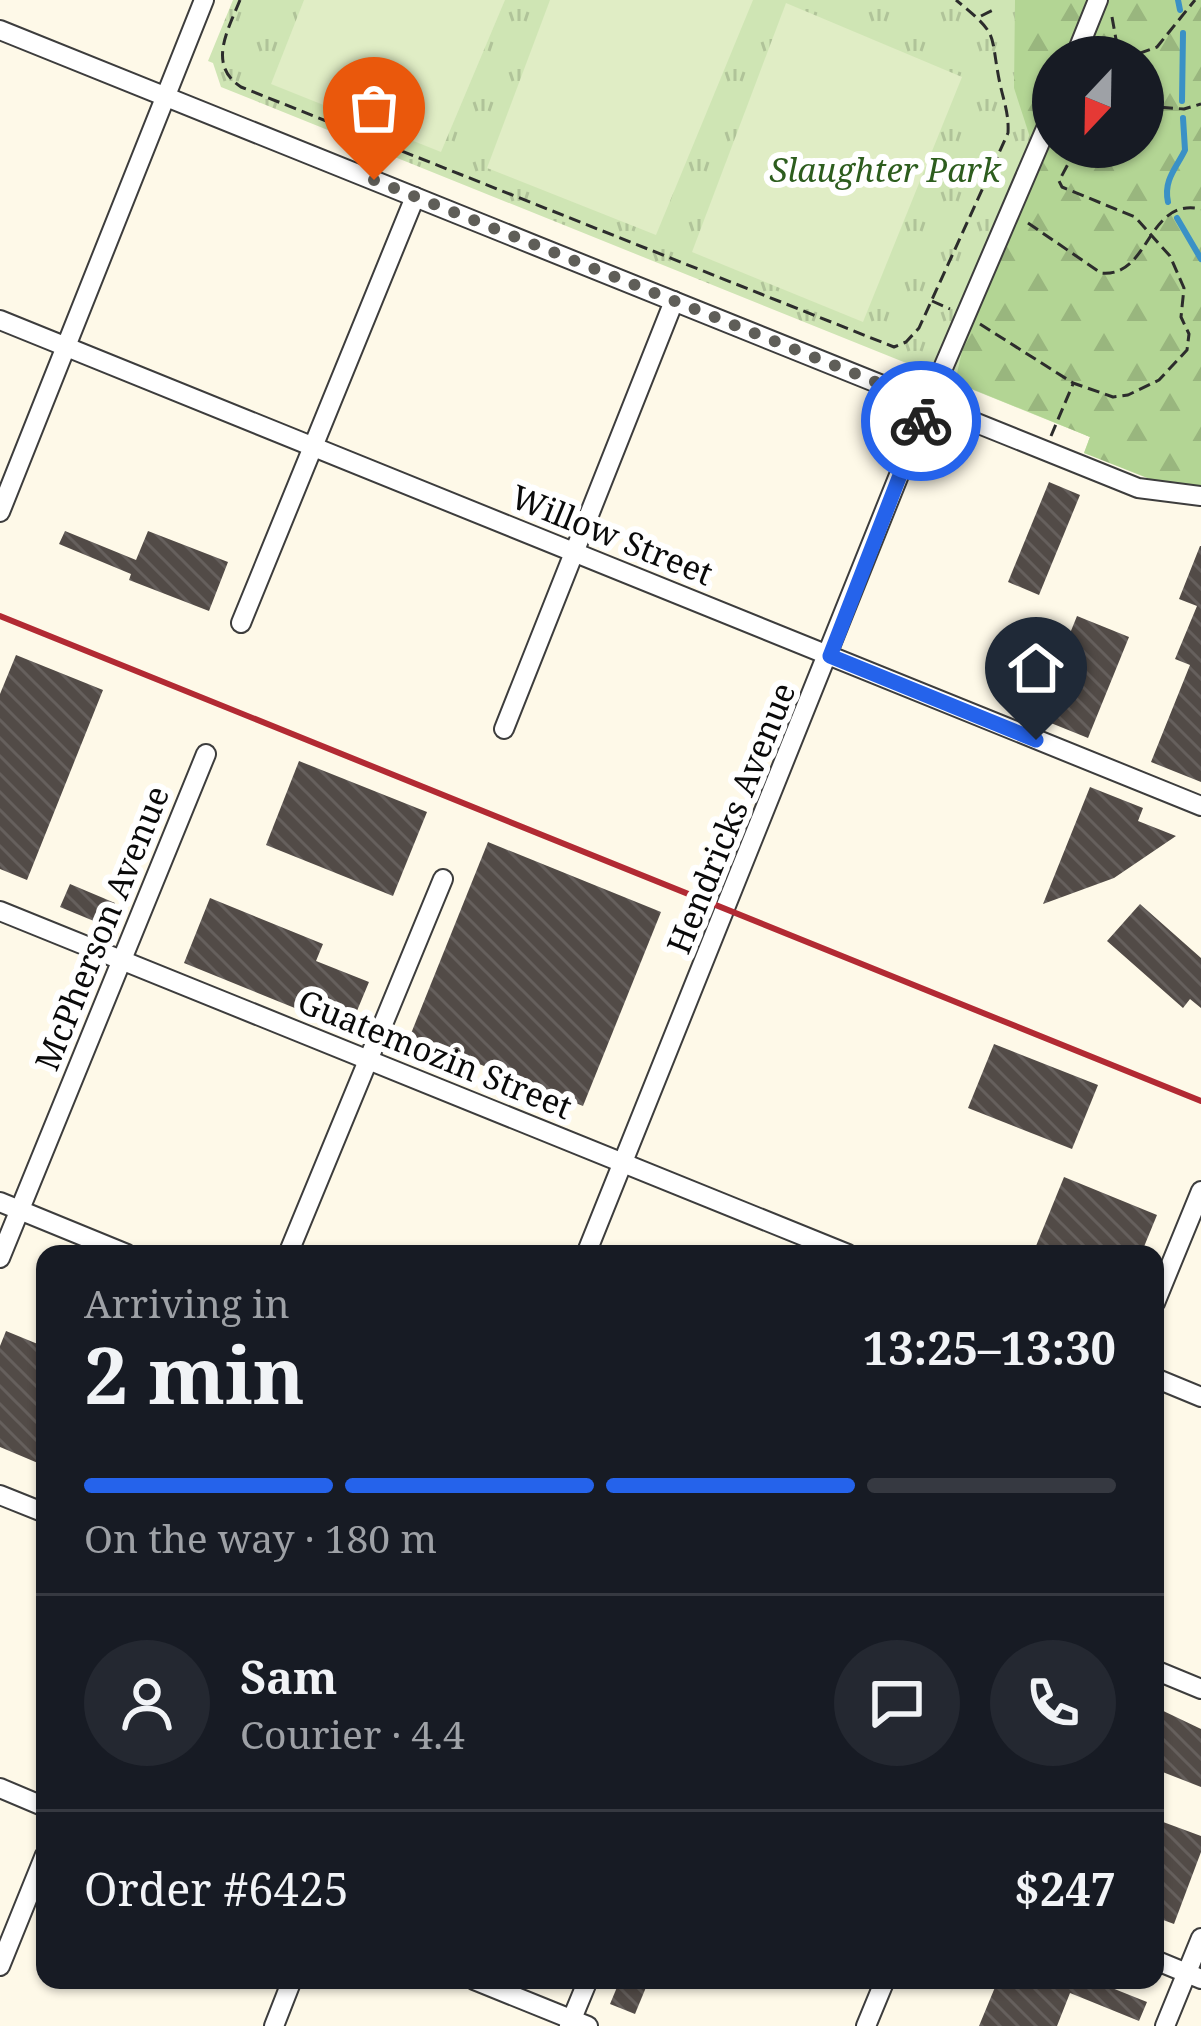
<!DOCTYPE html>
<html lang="en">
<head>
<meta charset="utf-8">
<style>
	:root { --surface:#171b24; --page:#242831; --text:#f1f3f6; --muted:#9ea1a6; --line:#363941; --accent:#2563eb }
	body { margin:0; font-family:"Noto Serif",serif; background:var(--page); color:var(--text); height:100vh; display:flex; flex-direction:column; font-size:45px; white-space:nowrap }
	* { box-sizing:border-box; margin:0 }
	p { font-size:39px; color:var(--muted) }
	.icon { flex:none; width:66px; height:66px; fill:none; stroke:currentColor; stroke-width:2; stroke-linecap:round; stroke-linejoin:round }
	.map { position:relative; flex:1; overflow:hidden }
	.sheet { position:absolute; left:36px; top:1245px; width:1128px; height:744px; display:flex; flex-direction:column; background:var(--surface); border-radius:24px; box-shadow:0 3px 9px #0004 }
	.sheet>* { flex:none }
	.needle { width:78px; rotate:202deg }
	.controls { position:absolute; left:1032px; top:36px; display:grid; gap:24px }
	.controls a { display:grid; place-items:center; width:132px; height:132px; border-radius:50%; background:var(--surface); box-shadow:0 3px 9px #0004; font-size:60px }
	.pin { position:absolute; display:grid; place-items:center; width:102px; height:102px; color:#fff; margin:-123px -51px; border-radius:50% 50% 50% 0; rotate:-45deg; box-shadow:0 0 12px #0007 }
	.pin .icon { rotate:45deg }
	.courier { position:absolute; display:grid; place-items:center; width:120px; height:120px; margin:-60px; border:9px solid #2563eb; border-radius:50%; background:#fff; color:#222; box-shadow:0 3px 15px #0007 }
	.overview em { font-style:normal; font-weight:700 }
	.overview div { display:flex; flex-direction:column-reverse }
	.overview { display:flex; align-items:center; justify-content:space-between; height:204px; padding:0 48px }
	h1 { font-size:78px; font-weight:700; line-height:90px }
	.bar { display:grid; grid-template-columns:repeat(4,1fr); gap:18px 12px; align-content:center; height:144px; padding:0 48px }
	.bar i { height:15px; border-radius:9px; background:var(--line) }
	.bar .on { background:var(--accent) }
	.bar p { grid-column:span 4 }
	.line { display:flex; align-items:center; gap:30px; padding:0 48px; border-top:3px solid var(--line) }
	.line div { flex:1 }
	.round { display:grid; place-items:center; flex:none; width:126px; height:126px; border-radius:63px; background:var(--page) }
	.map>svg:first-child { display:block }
	.grass { fill:url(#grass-tufts); fill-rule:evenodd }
	.forest { fill:url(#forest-firs); fill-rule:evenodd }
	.pitch { fill:#e0edc5 }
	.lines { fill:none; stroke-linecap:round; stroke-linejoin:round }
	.stream { stroke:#3a91c6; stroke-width:6 }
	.building { fill:url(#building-back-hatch) }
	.minor-casing { stroke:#3d3d3d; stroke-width:22 }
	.path { stroke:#2c2c2c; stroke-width:3; stroke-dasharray:12 6; stroke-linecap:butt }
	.minor { stroke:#fff; stroke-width:18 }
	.rail { stroke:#b22a33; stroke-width:6 }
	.done { stroke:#5f5e58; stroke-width:12; stroke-dasharray:0 21.6 }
	.route { stroke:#2563eb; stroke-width:15 }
	.labels { text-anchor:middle; stroke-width:12; stroke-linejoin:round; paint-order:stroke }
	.park-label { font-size:33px; font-style:italic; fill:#2d5d1e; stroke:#fff }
	.street-label { font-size:33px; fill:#0a0a0a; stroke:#fff }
</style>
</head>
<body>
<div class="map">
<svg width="1201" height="2026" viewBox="0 0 1201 2026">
	<defs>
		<pattern id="grass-tufts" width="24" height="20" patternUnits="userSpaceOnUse" patternTransform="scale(3)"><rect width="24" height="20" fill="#cfe5b4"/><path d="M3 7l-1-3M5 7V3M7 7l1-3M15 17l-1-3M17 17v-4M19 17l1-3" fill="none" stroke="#b0c399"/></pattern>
		<pattern id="forest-firs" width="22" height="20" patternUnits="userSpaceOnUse" patternTransform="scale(3)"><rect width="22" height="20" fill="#b3d594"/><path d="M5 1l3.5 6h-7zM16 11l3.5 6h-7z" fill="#99b67e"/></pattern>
		<pattern id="building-back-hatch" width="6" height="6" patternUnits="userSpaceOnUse" patternTransform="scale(3)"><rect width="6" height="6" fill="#524b47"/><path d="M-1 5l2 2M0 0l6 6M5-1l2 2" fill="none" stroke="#66605d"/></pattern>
	</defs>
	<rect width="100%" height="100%" fill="#fef9e8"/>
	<path class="grass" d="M233,0H1201V491L1084,453L1090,437L221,87L213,63L208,61ZM1053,57H1143V147H1053Z"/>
	<path class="forest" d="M1015,0H1201V491L1170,487L1084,453L1090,437L955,382L963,347L1039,165L1014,88ZM1053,57H1143V147H1053Z"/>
	<g class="pitch">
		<path d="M304,0H505L441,152L271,84Z"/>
		<path d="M550,0H753L656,235L487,168Z"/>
		<path d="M786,3L962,77L863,322L692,252Z"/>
	</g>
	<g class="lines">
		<g class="stream">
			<path d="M1178,0L1180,10"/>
			<path d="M1182,101L1183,33"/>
			<path d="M1168,202C1163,180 1177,167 1185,150L1183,118"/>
			<path d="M1177,218L1201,259"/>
		</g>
	</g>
	<g class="building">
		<path d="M1049,482L1080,495L1039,595L1008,582Z"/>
		<path d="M65,531L136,560L148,531L228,562L209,611L129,580L131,574L59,544Z"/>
		<path d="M1200,546H1201V782L1151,762L1190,665L1175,659L1197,606L1179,599Z"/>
		<path d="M1077,616L1129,637L1088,738L1036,717Z"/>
		<path d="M16,655L103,690L27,880L0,869V694Z"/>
		<path d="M299,761L427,812L393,896L266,845Z"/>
		<path d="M1090,787L1143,808L1138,821L1176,836L1114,878L1043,904Z"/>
		<path d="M488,842L661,912L583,1106L410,1036Z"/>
		<path d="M70,884L115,903L106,926L60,907Z"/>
		<path d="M210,898L323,944L316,961L369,982L349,1030L184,963Z"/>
		<path d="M1140,904L1201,958V1008L1190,999L1183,1008L1107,941Z"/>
		<path d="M994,1044L1098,1085L1072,1149L968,1108Z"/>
		<path d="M1064,1177L1157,1215L1141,1254H1055L1036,1246Z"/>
		<path d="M6,1331L45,1347V1466L0,1447V1346Z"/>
		<path d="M1155,1707L1201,1729V1787L1155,1769Z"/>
		<path d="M1155,1819L1201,1836V1852L1174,1924L1155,1917Z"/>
		<path d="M620,1980H649L635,2014L610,2004Z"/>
		<path d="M998,1980H1092L1147,2002L1139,2021L1070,1993L1057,2026H979Z"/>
	</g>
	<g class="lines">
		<g class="minor-casing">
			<g id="minor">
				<path d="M0,30L1138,488L1201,496"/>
				<path d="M1075,57L1098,0"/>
				<path d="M0,320L1201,806"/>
				<path d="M0,512L204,0"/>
				<path d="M241,623L415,197"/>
				<path d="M504,729L674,301"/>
				<path d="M0,911L848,1254"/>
				<path d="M0,1202L127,1254"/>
				<path d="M288,1254L443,879"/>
				<path d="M586,1254L928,403L1053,112"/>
				<path d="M0,1258L206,754"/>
				<path d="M1155,1303L1201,1191"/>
				<path d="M1155,1378L1201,1397"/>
				<path d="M0,1495L45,1513"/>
				<path d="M1155,1670L1201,1689"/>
				<path d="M0,1788L45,1807"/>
				<path d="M1155,1960L1201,1979"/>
				<path d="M0,1966L45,1855"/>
				<path d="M474,1980L588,2026"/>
				<path d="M274,2026L292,1980"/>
				<path d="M569,2026L588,1980"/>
				<path d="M866,2026L885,1980"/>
				<path d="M1165,2026L1201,1938"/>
			</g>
		</g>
		<g class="path">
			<path d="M240,0C228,30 207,65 241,87L894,347L906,342L919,328L1008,133C1009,114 1004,102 1000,84C989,31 1001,37 956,0"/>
			<path d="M981,16L997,8"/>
			<path d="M1112,17L1117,45L1132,56L1157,47L1195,0"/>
			<path d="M1143,106L1184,109L1201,104"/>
			<path d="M1028,223L1101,273C1151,278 1146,197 1201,209"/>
			<path d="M932,301L950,309"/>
			<path d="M980,324L1073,383L1113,397L1128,395L1159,380L1187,350L1189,334L1181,317L1184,288L1170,256L1135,217L1062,187L1059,181L1077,147"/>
			<path d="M1051,436L1073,384"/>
		</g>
		<use href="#minor" class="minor"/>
		<path class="rail" d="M0,616L1201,1101"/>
	</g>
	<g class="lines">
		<path class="done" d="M374,180L928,403L921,421"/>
		<path class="route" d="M921,421L830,656L1036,740"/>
	</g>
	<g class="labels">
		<g class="park-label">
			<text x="885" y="182">Slaughter Park</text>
		</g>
		<g class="street-label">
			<text transform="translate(612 535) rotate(22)" y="12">Willow Street</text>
			<text transform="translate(731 818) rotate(-68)" y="12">Hendricks Avenue</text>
			<text transform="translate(102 928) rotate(-68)" y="12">McPherson Avenue</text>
			<text transform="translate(435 1054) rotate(22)" y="12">Guatemozin Street</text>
		</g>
	</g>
</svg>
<div class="controls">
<a><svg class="needle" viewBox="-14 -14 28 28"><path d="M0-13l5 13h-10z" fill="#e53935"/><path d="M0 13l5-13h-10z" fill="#9ea1a6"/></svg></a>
</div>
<div class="pin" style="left:374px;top:180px;background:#ea580c"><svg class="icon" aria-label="bag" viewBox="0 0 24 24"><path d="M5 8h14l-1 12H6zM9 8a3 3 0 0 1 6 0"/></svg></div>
<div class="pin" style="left:1036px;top:740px;background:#1f2937"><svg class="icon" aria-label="home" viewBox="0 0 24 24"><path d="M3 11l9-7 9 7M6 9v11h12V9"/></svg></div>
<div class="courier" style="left:921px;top:421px"><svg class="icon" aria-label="bike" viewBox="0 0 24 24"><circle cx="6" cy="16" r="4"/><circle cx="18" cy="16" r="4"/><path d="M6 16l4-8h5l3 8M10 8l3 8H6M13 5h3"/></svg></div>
<section class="sheet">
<div class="overview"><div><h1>2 min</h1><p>Arriving in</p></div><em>13:25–13:30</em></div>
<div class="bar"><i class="on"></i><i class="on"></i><i class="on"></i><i></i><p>On the way · 180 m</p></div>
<div class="line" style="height:216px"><a class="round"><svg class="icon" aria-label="person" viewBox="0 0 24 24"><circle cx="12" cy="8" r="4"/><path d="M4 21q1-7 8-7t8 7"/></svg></a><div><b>Sam</b><p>Courier · 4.4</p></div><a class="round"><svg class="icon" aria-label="chat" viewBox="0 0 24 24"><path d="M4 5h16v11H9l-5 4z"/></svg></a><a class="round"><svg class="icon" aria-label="phone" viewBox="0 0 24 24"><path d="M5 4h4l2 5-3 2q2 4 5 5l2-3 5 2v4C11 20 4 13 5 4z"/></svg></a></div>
<div class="line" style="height:156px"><div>Order #6425</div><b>$247</b></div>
</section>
</div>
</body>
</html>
